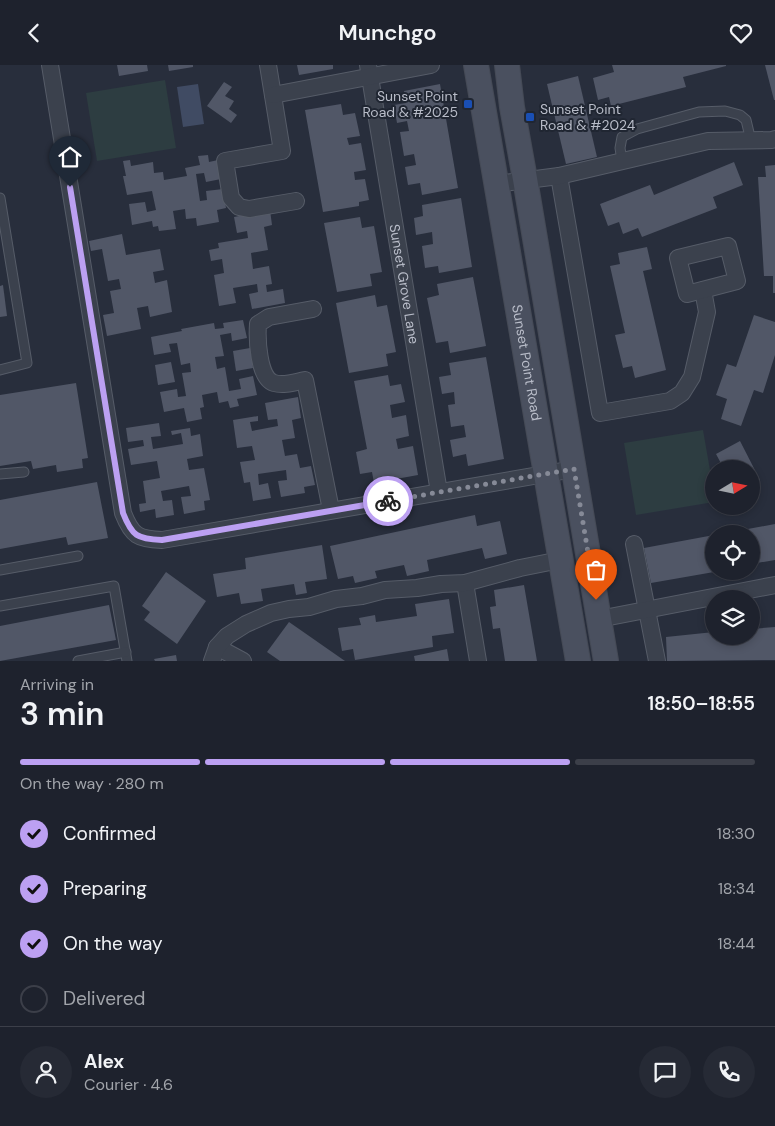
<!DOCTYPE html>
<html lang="en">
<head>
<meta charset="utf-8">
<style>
	:root { --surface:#1e222d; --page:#262a35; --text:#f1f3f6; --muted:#a1a4aa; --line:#3c3f49; --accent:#bca0f2 }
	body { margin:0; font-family:"DM Sans",sans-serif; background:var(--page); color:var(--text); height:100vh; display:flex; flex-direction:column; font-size:19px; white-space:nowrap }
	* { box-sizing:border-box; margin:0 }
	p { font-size:16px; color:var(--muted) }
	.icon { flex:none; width:28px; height:28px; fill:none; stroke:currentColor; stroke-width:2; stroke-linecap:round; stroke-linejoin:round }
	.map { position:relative; height:596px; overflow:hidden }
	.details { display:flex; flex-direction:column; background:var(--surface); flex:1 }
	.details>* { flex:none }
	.needle { width:32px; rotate:80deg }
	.controls { position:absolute; left:705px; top:395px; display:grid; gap:10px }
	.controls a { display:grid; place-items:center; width:55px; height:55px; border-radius:50%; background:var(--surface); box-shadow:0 2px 8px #0003,0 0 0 1px var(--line); font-size:25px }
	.pin { position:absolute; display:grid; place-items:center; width:42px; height:42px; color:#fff; margin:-51px -21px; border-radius:50% 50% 50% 0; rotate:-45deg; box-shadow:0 0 5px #0007 }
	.pin .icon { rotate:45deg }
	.courier { position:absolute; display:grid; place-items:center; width:50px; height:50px; margin:-25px; border:4px solid #bca0f2; border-radius:50%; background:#fff; color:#222; box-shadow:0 1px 6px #0007 }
	.headline em { font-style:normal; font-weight:600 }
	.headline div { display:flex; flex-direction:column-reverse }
	.headline { display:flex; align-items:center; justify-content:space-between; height:85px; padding:0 20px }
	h1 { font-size:32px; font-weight:600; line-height:38px }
	.bar { display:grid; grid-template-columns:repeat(4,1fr); gap:8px 5px; align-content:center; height:60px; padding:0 20px }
	.bar i { height:6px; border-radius:4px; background:var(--line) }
	.bar .selected { background:var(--accent) }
	.bar p { grid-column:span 4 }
	.line { display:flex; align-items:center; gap:12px; padding:0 20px; border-top:1px solid var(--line) }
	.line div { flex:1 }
	.round { display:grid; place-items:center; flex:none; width:52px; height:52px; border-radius:26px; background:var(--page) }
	ol { padding:0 20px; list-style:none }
	li { display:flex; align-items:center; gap:15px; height:55px }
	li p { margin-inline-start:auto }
	li .icon { padding:5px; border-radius:50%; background:var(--accent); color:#111; stroke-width:4 }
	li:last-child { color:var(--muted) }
	li i { width:28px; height:28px; border:2px solid var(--line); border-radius:50% }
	header { display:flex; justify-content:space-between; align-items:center; height:65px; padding:0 20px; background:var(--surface); font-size:22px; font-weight:600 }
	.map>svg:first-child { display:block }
	.green { fill:#2d3d41 }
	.water { fill:#404b63 }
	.building { fill:#515767 }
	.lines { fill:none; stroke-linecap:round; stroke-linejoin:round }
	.lane-casing { stroke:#565c68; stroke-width:11 }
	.street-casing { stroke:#565c68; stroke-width:18 }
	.secondary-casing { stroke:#454a56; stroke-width:26 }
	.lane { stroke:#3b414d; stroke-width:9 }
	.street { stroke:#3b414d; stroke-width:16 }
	.secondary { stroke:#4a505f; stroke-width:24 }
	.done { stroke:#868a97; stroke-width:5; stroke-dasharray:0 9 }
	.route { stroke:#bca0f2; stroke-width:6 }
	.transit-dot { fill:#1a4fb4; stroke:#202632; stroke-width:2 }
	.labels { text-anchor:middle; stroke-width:4; stroke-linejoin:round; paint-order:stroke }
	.poi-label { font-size:14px; fill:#b8bcc8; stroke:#202632; text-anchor:end }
	.street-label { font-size:14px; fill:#b8bcc8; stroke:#202632 }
</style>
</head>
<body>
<header><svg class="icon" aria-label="back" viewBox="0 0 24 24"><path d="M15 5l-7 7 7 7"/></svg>Munchgo<svg class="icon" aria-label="heart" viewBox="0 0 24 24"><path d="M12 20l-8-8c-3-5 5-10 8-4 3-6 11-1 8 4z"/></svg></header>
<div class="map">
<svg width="775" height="596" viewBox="0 0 775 596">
	<rect width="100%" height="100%" fill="#282e3c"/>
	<g class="green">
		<path d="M165,15L176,83L97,96L86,28Z"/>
		<path d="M703,365L714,428V437L636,450L624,378Z"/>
	</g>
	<path class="water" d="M198,19L204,59L183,62L177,22Z"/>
	<g class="building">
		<path d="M117,0H147L148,6L119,11Z"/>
		<path d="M168,0H193V2L169,6Z"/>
		<path d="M297,0H333V4L299,10Z"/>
		<path d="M612,0H726V1L683,12L686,22L611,41L609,32L598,35L593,13L614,7Z"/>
		<path d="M765,0H775V35H774Z"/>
		<path d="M578,11L597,92L566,99L547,19Z"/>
		<path d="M224,17L232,22L225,31L234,36L229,44L237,50L231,58L207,41Z"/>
		<path d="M440,19L458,123L422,130L420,118L408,120L405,102L416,100L414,89L404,91L400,67L409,66L407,56L397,58L394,40L406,38L404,26Z"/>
		<path d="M341,39L343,50L355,48L360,71L347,73L349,80L361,78L366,105L354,107L355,115L365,114L369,135L359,137V141L323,147L305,45Z"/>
		<path d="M208,90L209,97L218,95L221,114L206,117L204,108L196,109L200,136L207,135L206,126L223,124L226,143L217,145L219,157L197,161L196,153L186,154L185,144L173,146L176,164L159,166L158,161L153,162L152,156L132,160L129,139L145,137L147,147L156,145L152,126L127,130L123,111H126L123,96L130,95L131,101L153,97L154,108L163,107L164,115L187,111L185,103L200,100L198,91Z"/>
		<path d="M734,97L743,120L713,132L717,143L642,172L638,163L623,169L619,157L608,161L600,139L650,120L654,130Z"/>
		<path d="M775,100V228H773V211H764L758,112H766L765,101Z"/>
		<path d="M461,133L472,202L439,208L438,201L425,203L422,181L433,179L432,167L416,170L414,153L423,151L422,140Z"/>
		<path d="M270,145L272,160L264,162L268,185L251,188L253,204L269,201L272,219L266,220L267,227L283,224L285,238L252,244L249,229L258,227L257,219L233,223L236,238L219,241L214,210L224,208L222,194L211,196L209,185L219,183L218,178L248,173L247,166L237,168L234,152Z"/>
		<path d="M360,152L362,163L374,161L382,207L370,209L372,221L337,227L324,158Z"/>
		<path d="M122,169L126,190L160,184L164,205L153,207L155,218L167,215L172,247L150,252L148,241L137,243L141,264L107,271L103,250L114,248L110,226L121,224L119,214L108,216L102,184L91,186L89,176Z"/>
		<path d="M647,182L652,204L643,206L666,305L635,313L632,301L623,303L615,270L625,268L610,201L620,199L618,188Z"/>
		<path d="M473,212L486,281L450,288L448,276L436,278L427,233L439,230L437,219Z"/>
		<path d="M3,220L7,251L0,252V221Z"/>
		<path d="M375,230L377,242L387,240L396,287L386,289L388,301L349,308L336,238Z"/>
		<path d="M754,250L775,257V290L763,328L754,325L741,361L721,354L727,334L716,330L727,299L736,302Z"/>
		<path d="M243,255L247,273L232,276L231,268L220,270L224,291L215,292L217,304L225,302L229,326L241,324L239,314L253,311L257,330L237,334L239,341L230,343L228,336L219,338L217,327L202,330L204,342L200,343L202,354L187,357L184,343L164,347L160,327L177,324L178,332L186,331L182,308L191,307L190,298L181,300L177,278L169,279L171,287L154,290L151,272L182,266L181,264L214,258L215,264L224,263L223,258Z"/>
		<path d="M250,283L253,303L236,306L233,286Z"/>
		<path d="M486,292L504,394L468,401L466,389L453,392L450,375L466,372L464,360L451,362L448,340L455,339L454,327L442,329L439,312L451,310L449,298Z"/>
		<path d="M171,297L175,317L158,320L155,300Z"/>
		<path d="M388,310L390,321L401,319L405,337L390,340L392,353L406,350L409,371L396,374L398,384L413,381L418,410L374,418L372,407L360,409L359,403L356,387L367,384L354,316Z"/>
		<path d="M76,318L88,393L82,394L83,403L57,407L56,400L33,404L31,396L0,401V330Z"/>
		<path d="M298,332L301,353L292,355L295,373L282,375L285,391L297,389L300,403L311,401L315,420L304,422L305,428L281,432L278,416L287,415L286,405L258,409L259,420L268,418L271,433L253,436L250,417L244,418L240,397L255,395L252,381L237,383L233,355L258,351V356L250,357L252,366L278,361L277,354L268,355L265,338Z"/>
		<path d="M159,358L161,371L151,372L153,384L183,379L181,368L172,370L171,366L190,363L191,371L200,369L203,391L187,394L189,405L204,403L210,435L204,436L205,445L184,449L181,432L191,431L189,421L161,426L163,436L172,435L174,450L156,453L155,444L140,447L139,439L146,438L143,416L160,413L157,396L131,400L128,384L144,381L143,375L128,377L126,363Z"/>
		<path d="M740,376L760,415L751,420V404H724L716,389Z"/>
		<path d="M97,417L108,473L68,480L66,472L0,484V435Z"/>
		<path d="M475,450L477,461L500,456L507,489L485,494L482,483L427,495L429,506L407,511L404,500L375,506L377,513L355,518L353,511L338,514L330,481Z"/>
		<path d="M775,459V495L751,499V469H726V468Z"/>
		<path d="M714,470V507L651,518L644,483Z"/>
		<path d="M322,480L327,514L305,517L307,528L296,530L294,519L261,524L263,536L241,539L239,528L217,532L213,509L246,504L245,493Z"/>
		<path d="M166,507L206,536L177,579L144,555L150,547L142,541Z"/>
		<path d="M524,520L537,596H505L500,563L493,564L490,542L496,541L494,525Z"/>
		<path d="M449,534L454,568L432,571L433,582L355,595L353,584L342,586L338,563L361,560L359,553L375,550L376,557L417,551L415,539Z"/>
		<path d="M109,540L116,575L0,596V561Z"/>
		<path d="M289,557L345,596H280L267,587Z"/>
		<path d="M775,562V595L667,596L666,572L714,567V571H751V564Z"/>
		<path d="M447,584L449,596H415L414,591Z"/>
		<path d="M176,590L177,596H155L154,594Z"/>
	</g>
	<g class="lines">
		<g class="lane-casing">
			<g id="lane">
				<path d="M622,96L620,83L622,72L637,64L699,47L725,46L740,50L746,55L751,76"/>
				<path d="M0,133L27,298L0,305"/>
				<path d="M0,409L24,407"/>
				<path d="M0,505L78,491"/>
				<path d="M0,541L114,521L127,596"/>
				<path d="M78,596L126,587"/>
			</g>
		</g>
		<g class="street-casing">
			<g id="street">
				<path d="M50,0L123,448C132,471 138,474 162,475L574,404"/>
				<path d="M268,0L282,86L225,96L231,133L239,142L249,144L296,136"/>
				<path id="s1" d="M368,0L439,427"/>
				<path d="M273,30L431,0"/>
				<path d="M559,111L600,348L670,336L682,328L692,312L707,247L703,225"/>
				<path d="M496,119L559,111L708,76L772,75L775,74"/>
				<path d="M728,181L737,216L687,229L678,193Z"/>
				<path d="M313,244L269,252L258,259C257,273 258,313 274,318C284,321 295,317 305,315L331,445"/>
				<path d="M634,479L657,596"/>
				<path d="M465,518L478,596"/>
				<path d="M599,554L775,520"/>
				<path d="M217,582L243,596"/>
				<path d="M212,596L217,582L227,571L246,559L271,548L289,544L309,542L336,534L362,531L385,525L417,523L441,519L465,518L520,503L560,495"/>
			</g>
		</g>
		<g class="secondary-casing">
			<g id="secondary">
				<path id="s2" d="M476,0L578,596"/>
				<path d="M507,0L512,42L525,114L606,596"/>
			</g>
		</g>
		<use href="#lane" class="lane"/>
		<use href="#street" class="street"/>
		<use href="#secondary" class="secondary"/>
	</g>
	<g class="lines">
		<path class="done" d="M388,436L574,404L596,535"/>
		<path class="route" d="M70,122L123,448C132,471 137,474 162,475L388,436"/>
	</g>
	<g class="transit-dot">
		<rect x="463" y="34" width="10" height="10" rx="2.5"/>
		<rect x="525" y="47" width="10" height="10" rx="2.5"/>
	</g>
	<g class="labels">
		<g class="poi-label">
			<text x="458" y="36">Sunset Point<tspan x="458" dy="16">Road &amp; #2025</tspan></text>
			<text x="540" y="49" text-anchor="start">Sunset Point<tspan x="540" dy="16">Road &amp; #2024</tspan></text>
		</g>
		<g class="street-label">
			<text dy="5" stroke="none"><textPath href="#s1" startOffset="222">Sunset Grove Lane</textPath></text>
			<text dy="5" stroke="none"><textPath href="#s2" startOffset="302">Sunset Point Road</textPath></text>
		</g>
	</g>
</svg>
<div class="controls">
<a><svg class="needle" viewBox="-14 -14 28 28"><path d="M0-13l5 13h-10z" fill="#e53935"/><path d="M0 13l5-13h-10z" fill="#a1a4aa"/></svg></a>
<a><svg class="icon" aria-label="locate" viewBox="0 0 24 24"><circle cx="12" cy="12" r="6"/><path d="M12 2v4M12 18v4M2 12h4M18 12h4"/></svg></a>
<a><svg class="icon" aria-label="layers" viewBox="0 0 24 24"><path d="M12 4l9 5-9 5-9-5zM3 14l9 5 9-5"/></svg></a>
</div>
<div class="pin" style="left:596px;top:535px;background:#ea580c"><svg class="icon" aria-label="bag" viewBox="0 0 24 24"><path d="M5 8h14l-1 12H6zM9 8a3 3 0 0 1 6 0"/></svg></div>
<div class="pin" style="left:70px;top:122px;background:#1f2937"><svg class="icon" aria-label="home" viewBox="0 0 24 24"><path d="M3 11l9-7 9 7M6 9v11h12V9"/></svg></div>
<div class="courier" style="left:388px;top:436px"><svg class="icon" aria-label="bike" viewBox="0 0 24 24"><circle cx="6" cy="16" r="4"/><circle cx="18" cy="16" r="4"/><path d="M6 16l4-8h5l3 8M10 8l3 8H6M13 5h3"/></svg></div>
</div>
<section class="details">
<div class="headline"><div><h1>3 min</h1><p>Arriving in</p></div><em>18:50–18:55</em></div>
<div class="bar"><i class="selected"></i><i class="selected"></i><i class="selected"></i><i></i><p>On the way · 280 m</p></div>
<ol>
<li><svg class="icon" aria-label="check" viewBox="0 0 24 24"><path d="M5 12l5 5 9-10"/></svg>Confirmed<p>18:30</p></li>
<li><svg class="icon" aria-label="check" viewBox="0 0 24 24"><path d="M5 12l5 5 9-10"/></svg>Preparing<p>18:34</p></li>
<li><svg class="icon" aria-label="check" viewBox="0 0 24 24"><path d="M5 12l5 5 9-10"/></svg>On the way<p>18:44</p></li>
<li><i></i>Delivered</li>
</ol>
<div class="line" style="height:90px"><a class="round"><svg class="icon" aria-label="person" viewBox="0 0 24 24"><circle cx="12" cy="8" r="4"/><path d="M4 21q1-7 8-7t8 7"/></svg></a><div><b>Alex</b><p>Courier · 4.6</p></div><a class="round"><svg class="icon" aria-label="chat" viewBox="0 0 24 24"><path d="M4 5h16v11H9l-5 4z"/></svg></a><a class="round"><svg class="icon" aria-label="phone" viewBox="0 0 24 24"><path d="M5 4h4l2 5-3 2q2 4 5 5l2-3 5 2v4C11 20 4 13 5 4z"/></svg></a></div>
</section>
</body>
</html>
